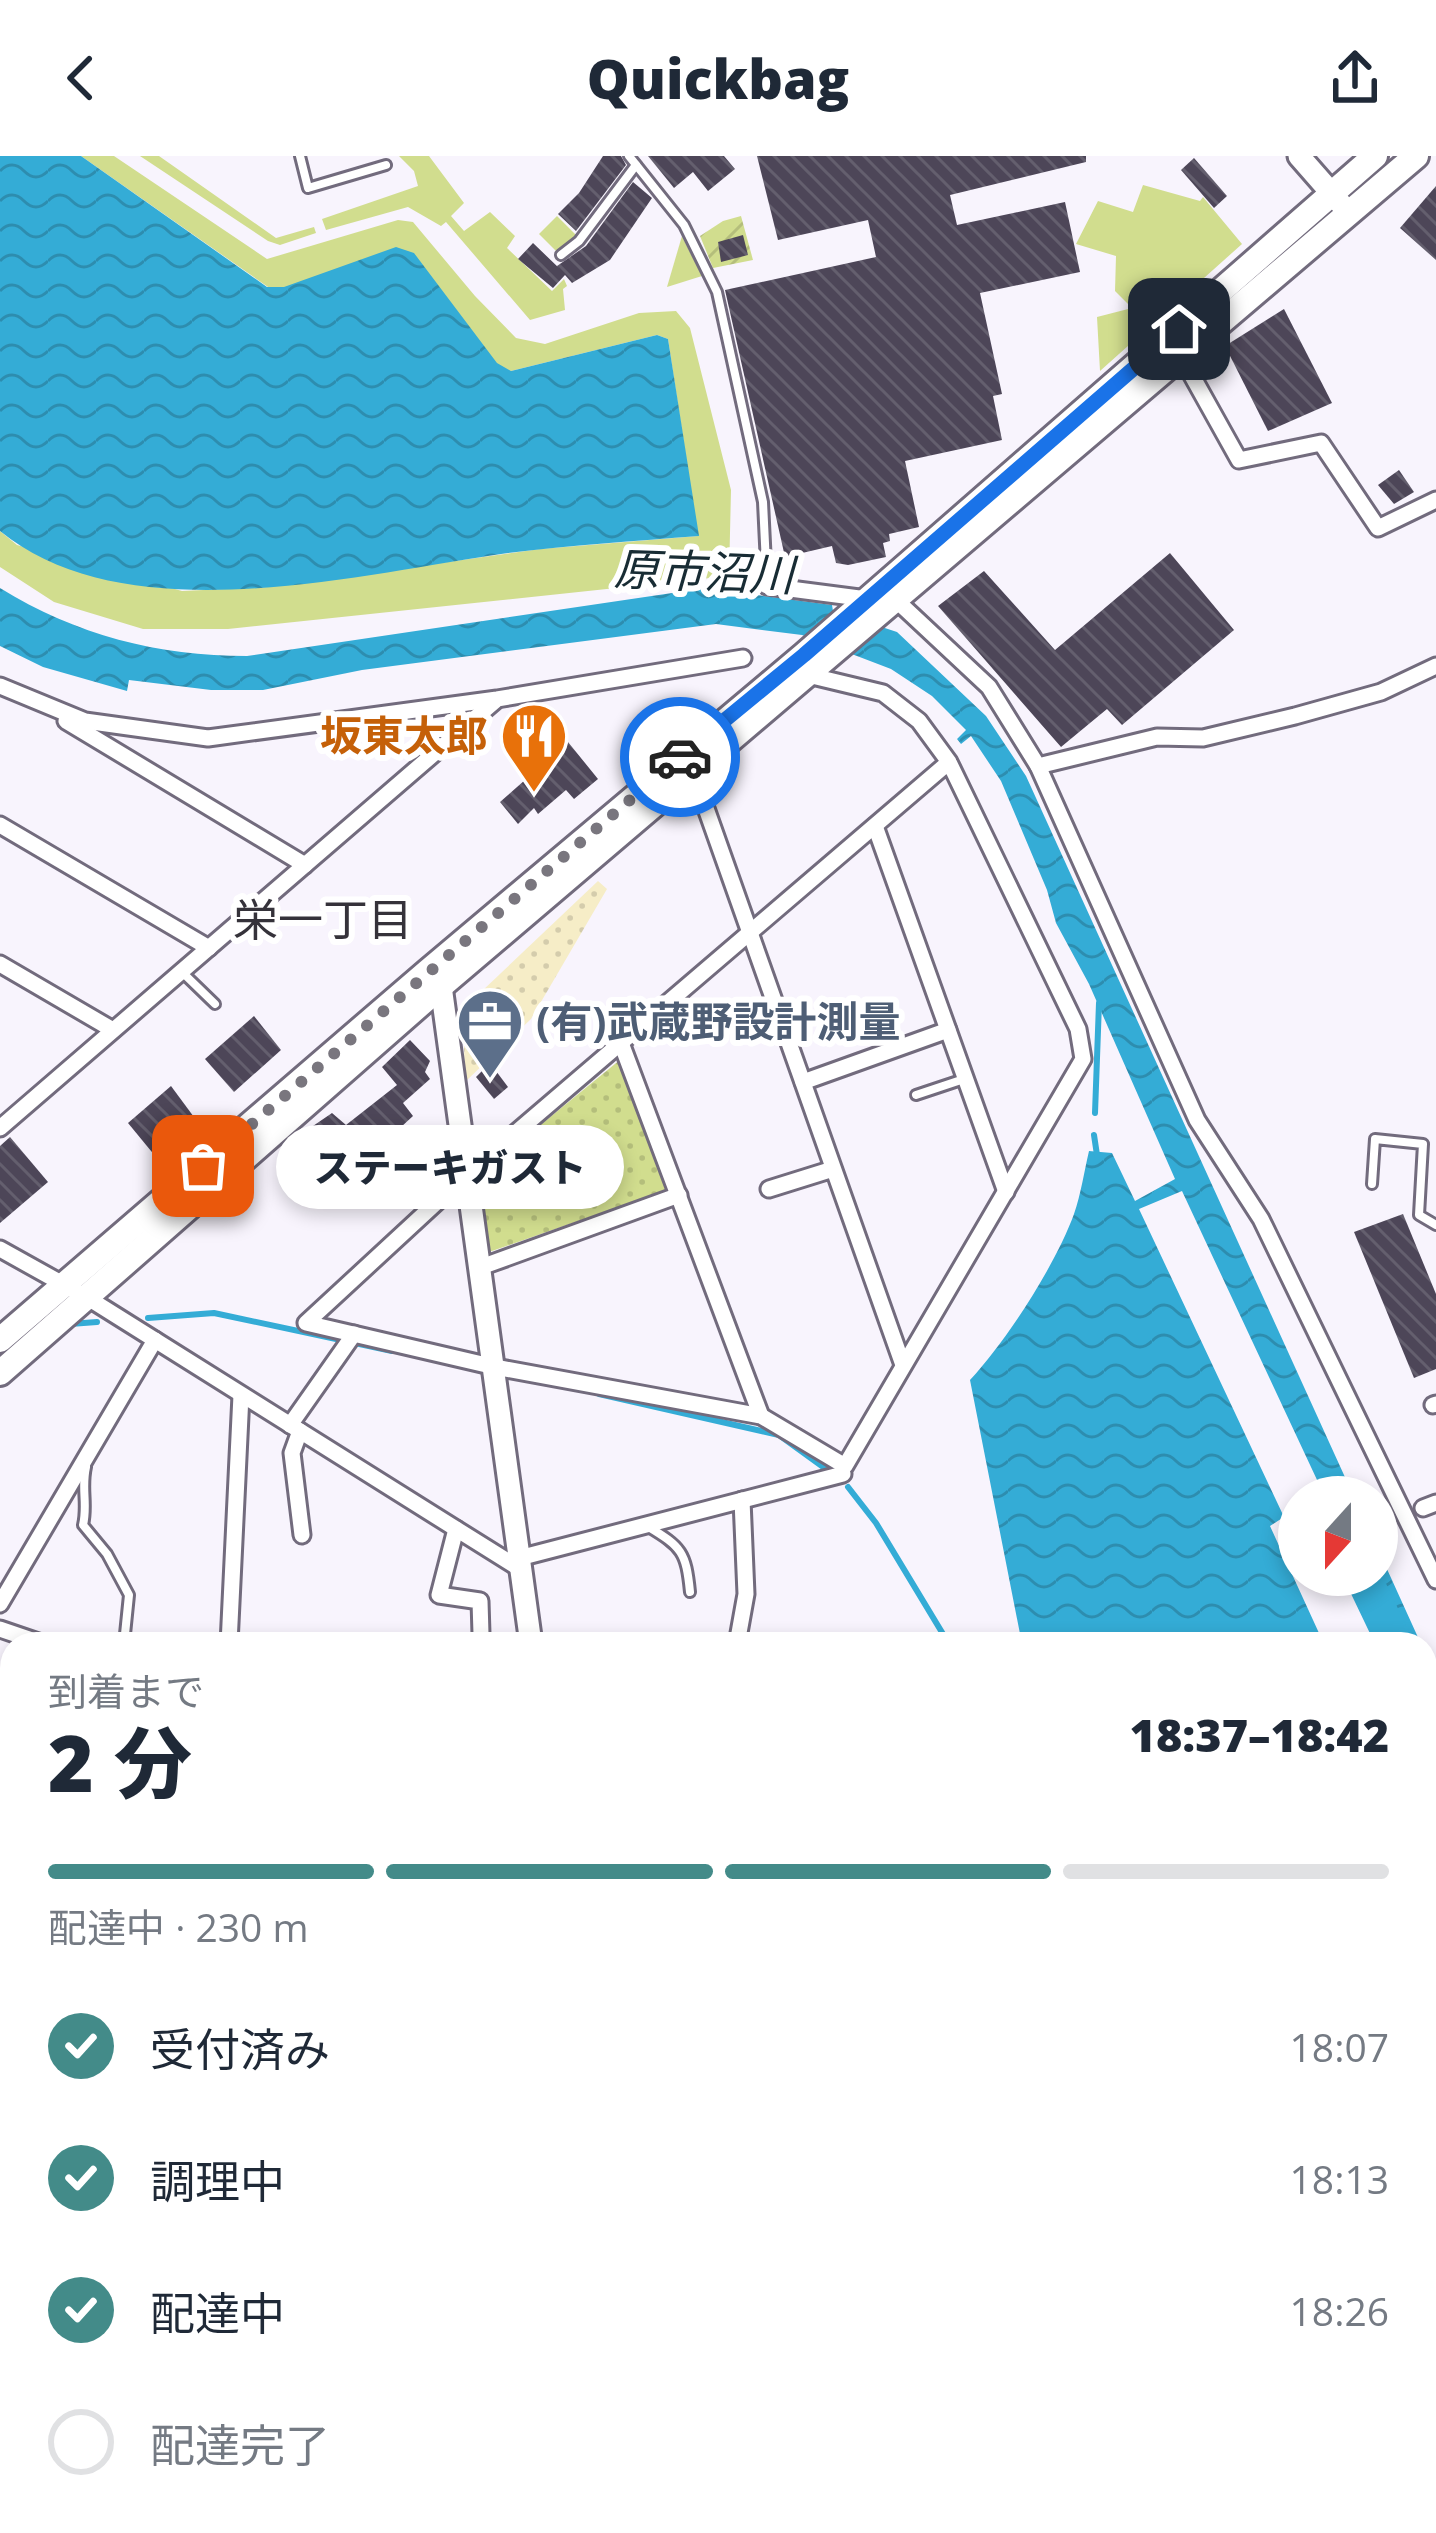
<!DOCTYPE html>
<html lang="ja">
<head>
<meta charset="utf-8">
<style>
	:root { --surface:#fff; --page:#f6f6f7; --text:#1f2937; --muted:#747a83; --line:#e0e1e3; --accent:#438b89 }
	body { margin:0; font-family:"Open Sans","Noto Sans JP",sans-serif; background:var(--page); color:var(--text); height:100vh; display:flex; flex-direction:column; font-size:45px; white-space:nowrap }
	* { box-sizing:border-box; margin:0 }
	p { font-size:39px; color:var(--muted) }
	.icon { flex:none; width:66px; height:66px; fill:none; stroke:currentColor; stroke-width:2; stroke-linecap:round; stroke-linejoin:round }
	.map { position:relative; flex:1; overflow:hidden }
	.side { position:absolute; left:0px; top:1476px; width:1437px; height:903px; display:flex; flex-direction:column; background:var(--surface); border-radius:36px 36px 0 0; box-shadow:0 6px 18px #0003 }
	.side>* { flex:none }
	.needle { width:78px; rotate:201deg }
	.buttons { position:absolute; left:1278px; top:1320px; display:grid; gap:24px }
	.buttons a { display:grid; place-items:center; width:120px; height:120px; border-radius:50%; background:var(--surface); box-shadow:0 6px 18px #0003; font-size:60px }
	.pin { position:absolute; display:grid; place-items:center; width:102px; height:102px; color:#fff; margin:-51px; border-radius:24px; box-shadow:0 6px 18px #0006 }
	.courier { position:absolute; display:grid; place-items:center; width:120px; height:120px; margin:-60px; border:9px solid #1a73e8; border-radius:50%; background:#fff; color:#222; box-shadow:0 3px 15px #0007 }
	.bubble { position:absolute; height:84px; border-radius:42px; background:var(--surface); box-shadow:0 6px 18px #0003; font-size:39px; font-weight:800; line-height:84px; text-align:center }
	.headline em { font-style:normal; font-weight:800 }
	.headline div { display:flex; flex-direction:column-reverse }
	.headline { display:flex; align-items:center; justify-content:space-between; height:204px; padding:0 48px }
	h1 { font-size:78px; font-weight:800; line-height:90px }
	.bar { display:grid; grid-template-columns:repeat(4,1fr); gap:18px 12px; align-content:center; height:144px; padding:0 48px }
	.bar i { height:15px; border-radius:9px; background:var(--line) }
	.bar .selected { background:var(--accent) }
	.bar p { grid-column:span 4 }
	ol { padding:0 48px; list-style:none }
	li { display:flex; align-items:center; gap:36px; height:132px }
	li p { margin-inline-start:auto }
	li .icon { padding:12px; border-radius:50%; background:var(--accent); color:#fff; stroke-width:4 }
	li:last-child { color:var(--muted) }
	li i { width:66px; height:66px; border:6px solid var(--line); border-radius:50% }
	header { display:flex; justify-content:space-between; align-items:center; height:156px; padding:0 48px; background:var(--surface); font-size:54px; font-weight:800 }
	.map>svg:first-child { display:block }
	.grass { fill:#d1dd8e }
	.forest { fill:url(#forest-firs) }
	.sand { fill:url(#sand-dots) }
	.park { fill:url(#park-dots) }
	.garden { fill:url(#garden-furrows) }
	.water { fill:url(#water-waves) }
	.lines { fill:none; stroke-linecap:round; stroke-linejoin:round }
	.stream { stroke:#34acd6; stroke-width:6 }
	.river { stroke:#34acd6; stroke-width:36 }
	.building { fill:url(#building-back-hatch) }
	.lane-casing { stroke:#726b7d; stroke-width:14 }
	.street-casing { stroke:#726b7d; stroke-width:21 }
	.secondary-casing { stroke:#726b7d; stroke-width:27 }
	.primary-casing { stroke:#726b7d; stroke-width:30 }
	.lane { stroke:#fff; stroke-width:8 }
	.street { stroke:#fff; stroke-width:15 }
	.secondary { stroke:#fff; stroke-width:21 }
	.primary { stroke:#fff; stroke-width:24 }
	.done { stroke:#79767e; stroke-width:12; stroke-dasharray:0 21.6 }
	.route { stroke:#1a73e8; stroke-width:15 }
	.labels { text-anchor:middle; stroke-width:12; stroke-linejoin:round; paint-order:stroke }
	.food-label { font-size:42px; font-weight:bold; fill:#c56008; stroke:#fff; text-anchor:end }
	.service-label { font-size:42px; font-weight:bold; fill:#4e5e75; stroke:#fff; text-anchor:start }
	.water-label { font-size:45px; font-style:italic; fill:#182c34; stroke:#fff }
	.neighbourhood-label { font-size:45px; fill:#35323a; stroke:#fff }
</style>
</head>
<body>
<header><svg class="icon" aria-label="back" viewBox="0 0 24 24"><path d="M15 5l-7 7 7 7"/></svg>Quickbag<svg class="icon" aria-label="share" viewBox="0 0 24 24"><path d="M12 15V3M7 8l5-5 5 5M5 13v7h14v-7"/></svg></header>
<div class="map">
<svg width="1436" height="2377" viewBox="0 0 1436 2377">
	<defs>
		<pattern id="forest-firs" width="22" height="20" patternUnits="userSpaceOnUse" patternTransform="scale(3)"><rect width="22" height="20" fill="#d1dd8e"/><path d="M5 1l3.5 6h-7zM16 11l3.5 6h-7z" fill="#b4be7b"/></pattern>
		<pattern id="sand-dots" width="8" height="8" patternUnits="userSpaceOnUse" patternTransform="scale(3)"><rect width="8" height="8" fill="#f6edc7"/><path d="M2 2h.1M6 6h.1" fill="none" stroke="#d4ccac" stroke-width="1.8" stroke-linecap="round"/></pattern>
		<pattern id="park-dots" width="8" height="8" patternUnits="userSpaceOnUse" patternTransform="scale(3)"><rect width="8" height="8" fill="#d1dd8e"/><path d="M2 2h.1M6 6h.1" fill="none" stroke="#b4be7b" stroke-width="1.8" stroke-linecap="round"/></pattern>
		<pattern id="garden-furrows" width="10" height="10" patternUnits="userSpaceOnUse" patternTransform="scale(3)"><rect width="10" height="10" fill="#d1dd8e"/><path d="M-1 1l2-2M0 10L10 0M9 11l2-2" fill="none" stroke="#b4be7b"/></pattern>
		<pattern id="water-waves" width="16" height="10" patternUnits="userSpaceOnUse" patternTransform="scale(3)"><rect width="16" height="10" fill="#34acd6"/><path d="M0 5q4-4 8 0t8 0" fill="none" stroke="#2d8daf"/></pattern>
		<pattern id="building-back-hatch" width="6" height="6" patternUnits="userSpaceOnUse" patternTransform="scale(3)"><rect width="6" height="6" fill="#4d4658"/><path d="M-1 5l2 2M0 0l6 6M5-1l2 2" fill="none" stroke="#645f6e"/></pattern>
	</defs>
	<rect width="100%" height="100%" fill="#f8f4fd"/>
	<g class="grass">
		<path d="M81,0H114L267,103L398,64L413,66L475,140L516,182L545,188L639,157L676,155L690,172L731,334L729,420L228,473H143L54,446L0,411V375L17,389L182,435L268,431L540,393L698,380L668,183L657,179L511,215L284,131H268Z"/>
		<path d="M140,0H159L276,82L314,71L316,77L280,89L268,85Z"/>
		<path d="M399,0H429L464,47L451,60L464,75L490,56L515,80L507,92L552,135L564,123L567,130L563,133L565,154L530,164L446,66L441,70L408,51L326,74L322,63L418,30L414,15Z"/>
		<path d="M1143,29L1200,45L1203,41L1242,88L1100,215L1097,161L1132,152L1115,135L1116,100L1076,88L1098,45L1133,56Z"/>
		<path d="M557,60L576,79L557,96L539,78Z"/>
		<path d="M682,80L702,120L667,131Z"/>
	</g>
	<path class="forest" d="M1436,1982V2358L1427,2359L1425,1987Z"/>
	<path class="sand" d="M598,725L607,733L531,863L465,926L463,853Z"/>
	<path class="park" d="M621,903L670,1033L489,1096L473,1024Z"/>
	<path class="garden" d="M741,60L753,104L713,112L700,80L723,65Z"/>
	<g class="water">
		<path d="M0,0H81L267,131H284L396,91L414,97L497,207L511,215L657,179L668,183L699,380C635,385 571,389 508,397C359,418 127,479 0,375Z"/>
		<path d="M733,428L752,433L757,439L832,449L833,455L897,476L986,560L1026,620L1354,1341H1325L1182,1035L1139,1053L1284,1361L1270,1370L1324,1488H1022L970,1224C1007,1184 1055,1110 1074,1058C1081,1038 1084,1016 1089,995L1112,997L1135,1045L1175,1023L1089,828L1056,767L1047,734L1001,625L971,580L961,588L957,583L966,574L932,540L891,513L802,479L716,468L362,514L263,534H211L129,524L127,535L43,511L0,490V432C76,479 158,500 247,500Z"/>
		<path d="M1377,1391L1421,1488H1399L1363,1419H1377Z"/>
		<path d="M1425,1497L1436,1522V1573L1425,1545Z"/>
		<path d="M1425,1645L1436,1658V1715L1425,1716Z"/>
	</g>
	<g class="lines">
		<g class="stream">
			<path d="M1095,957L1099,847"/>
			<path d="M1094,979L1097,999"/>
			<path d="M148,1162L214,1157L392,1195"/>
			<path d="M70,1168L97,1166"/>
			<path d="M599,1238L779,1279L826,1313"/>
			<path d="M848,1331L876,1367L949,1488"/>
		</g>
		<path class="river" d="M1362,1419L1395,1488"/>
	</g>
	<g class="building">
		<path d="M603,0H621L626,9L576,75L558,58L579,37Z"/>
		<path d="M648,0H724L735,13L708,35L693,16L674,32Z"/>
		<path d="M757,0H1086V6L950,39L957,69L1065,46L1080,116L980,137L1002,238L993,240L1002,284L905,305L919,371L889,378L890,385L883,387L886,401L848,409L836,407L832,390L785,401L725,134L876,101L868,64L778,84Z"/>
		<path d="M1194,2L1227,40L1214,52L1181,14Z"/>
		<path d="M633,26L652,42L610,104L572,127L565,119L553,132L518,103L533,87L560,113L557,110L586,90Z"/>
		<path d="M1436,30V104L1400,72Z"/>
		<path d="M743,79L748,99L721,106L718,86Z"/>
		<path d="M1284,153L1332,247L1268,275L1225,190Z"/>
		<path d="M1399,314L1414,336L1394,348L1378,329Z"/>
		<path d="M1170,397L1234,474L1122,569L1107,553L1061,591L938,450L984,415L1055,494Z"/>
		<path d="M568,586L598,623L574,643L566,634L538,658L534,652L518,668L500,646Z"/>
		<path d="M254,860L281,894L234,936L205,903Z"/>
		<path d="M410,884L430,905L425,916L430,923L403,947L413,960L352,1016L313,970L332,957L346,969L397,929L382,911Z"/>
		<path d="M490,907L508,931L494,943L476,921Z"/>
		<path d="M171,930L205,976L165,1012L128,967Z"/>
		<path d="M10,981L48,1026L0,1067V990Z"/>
		<path d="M1403,1058L1436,1138V1213L1414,1222L1354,1076Z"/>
	</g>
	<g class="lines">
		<g class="lane-casing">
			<g id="lane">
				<path d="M300,0L308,32L386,9"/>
				<path d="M629,0L684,69L717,136L763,346L767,429"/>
				<path d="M561,99L579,85L636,9"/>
				<path d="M183,817L215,848"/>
				<path d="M916,939L964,923"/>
				<path d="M1372,1028L1375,983L1423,988L1419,1059L1436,1069"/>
				<path d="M86,1311C81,1333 88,1348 83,1369L107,1398L129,1439L124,1488"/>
				<path d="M647,1370C682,1391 686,1396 690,1436"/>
				<path d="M0,2120L4,2097"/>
				<path d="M298,2371L299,2367"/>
			</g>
		</g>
		<g class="street-casing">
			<g id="street">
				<path d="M1181,200L1239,304L1321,287L1378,372L1436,344"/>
				<path d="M767,430L867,443"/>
				<path d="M896,444L989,531L1038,610L1157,581L1203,582L1295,560L1381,536L1436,510"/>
				<path d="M808,519L883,537L919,565L949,606L1078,873L1083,903L845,1310L761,1260L495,1211L306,1167L464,1021L949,606"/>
				<path d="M0,530L85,565L208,582L497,543L743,502"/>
				<path d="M66,565L305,709"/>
				<path d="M691,610L903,1209"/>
				<path d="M1038,610L1197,964L1261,1063L1436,1424"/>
				<path d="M0,669L209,792"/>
				<path d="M875,670L1006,1036"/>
				<path d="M0,808L113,874"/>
				<path d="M621,887L761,1260"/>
				<path d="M803,926L948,874"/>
				<path d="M0,972L495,545"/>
				<path d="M769,1033L833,1013"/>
				<path d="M0,1093L88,1142L520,1413"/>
				<path d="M481,1111L679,1039"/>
				<path d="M1433,1249L1436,1248"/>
				<path d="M290,1269L354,1178"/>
				<path d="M300,1275L292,1297L302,1379"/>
				<path d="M1423,1352L1436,1347"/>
				<path d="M456,1373L439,1439L480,1445L481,1478"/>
				<path d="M519,1402L843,1318"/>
				<path d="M0,1448L155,1184"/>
				<path d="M0,1473L44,1488"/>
				<path d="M229,1488L241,1239"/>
				<path d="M737,1488L746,1438L742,1344"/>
				<path d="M1425,1885L1436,1879"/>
				<path d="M117,2377L121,2367"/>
				<path d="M1011,2377L1012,2367"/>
			</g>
		</g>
		<g class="secondary-casing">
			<g id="secondary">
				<path d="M1299,0L1341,48"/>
				<path d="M432,821L441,830L531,1488"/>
				<path d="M0,2095L12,2096"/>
				<path d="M647,2377L648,2367"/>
			</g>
		</g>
		<g class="primary-casing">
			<g id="primary">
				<path d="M0,1184L427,816L804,499L1375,0"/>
				<path d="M0,1217L441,830L1416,0"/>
			</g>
		</g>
		<use href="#lane" class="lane"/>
		<use href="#street" class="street"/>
		<use href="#secondary" class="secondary"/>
		<use href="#primary" class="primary"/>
	</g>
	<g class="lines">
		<path class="done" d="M203,1010L680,601"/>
		<path class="route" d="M680,601L804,499L1179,173"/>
	</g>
	<defs>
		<g id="restaurant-pin" transform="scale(3.45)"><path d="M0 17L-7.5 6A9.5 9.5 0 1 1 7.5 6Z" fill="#e8710a" stroke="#fff"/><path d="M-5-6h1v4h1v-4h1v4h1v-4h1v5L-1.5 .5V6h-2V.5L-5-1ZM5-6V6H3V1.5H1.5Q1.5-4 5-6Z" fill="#fff"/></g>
		<g id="office-pin" transform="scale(3.45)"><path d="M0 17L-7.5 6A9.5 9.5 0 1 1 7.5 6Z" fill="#5c6f8a" stroke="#fff"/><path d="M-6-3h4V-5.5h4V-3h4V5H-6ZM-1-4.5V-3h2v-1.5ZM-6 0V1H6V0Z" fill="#fff"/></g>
	</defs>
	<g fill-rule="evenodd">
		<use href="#restaurant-pin" x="534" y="580"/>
		<use href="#office-pin" x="490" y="866"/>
	</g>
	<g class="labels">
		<g class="food-label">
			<text x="488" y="595">坂東太郎</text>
		</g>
		<g class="service-label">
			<text x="536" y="881">(有)武蔵野設計測量</text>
		</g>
		<g class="water-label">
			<text transform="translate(704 416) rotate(2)" y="16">原市沼川</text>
		</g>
		<g class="neighbourhood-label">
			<text x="323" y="780">栄一丁目</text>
		</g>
	</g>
</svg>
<div class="buttons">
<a><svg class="needle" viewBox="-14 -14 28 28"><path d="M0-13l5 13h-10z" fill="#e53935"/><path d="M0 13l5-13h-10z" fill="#747a83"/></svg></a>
</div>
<div class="pin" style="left:203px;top:1010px;background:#ea580c"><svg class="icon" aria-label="bag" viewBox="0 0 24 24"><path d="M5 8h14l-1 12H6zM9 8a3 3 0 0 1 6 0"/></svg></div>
<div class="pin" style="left:1179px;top:173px;background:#1f2937"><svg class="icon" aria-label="home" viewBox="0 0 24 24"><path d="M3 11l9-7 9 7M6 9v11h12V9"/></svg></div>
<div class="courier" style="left:680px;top:601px"><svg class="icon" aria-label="car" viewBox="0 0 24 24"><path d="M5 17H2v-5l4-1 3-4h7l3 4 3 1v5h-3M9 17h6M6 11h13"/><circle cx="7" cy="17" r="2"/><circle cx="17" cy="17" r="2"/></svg></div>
<div class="bubble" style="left:276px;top:969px;width:348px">ステーキガスト</div>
<section class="side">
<div class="headline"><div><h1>2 分</h1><p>到着まで</p></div><em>18:37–18:42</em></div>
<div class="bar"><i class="selected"></i><i class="selected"></i><i class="selected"></i><i></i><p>配達中 · 230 m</p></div>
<ol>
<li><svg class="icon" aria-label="check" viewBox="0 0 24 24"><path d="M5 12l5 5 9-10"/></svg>受付済み<p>18:07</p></li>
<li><svg class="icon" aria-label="check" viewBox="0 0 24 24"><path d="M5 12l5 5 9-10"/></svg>調理中<p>18:13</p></li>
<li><svg class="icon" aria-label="check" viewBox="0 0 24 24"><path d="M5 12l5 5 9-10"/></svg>配達中<p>18:26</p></li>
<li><i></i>配達完了</li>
</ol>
</section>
</div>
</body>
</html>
